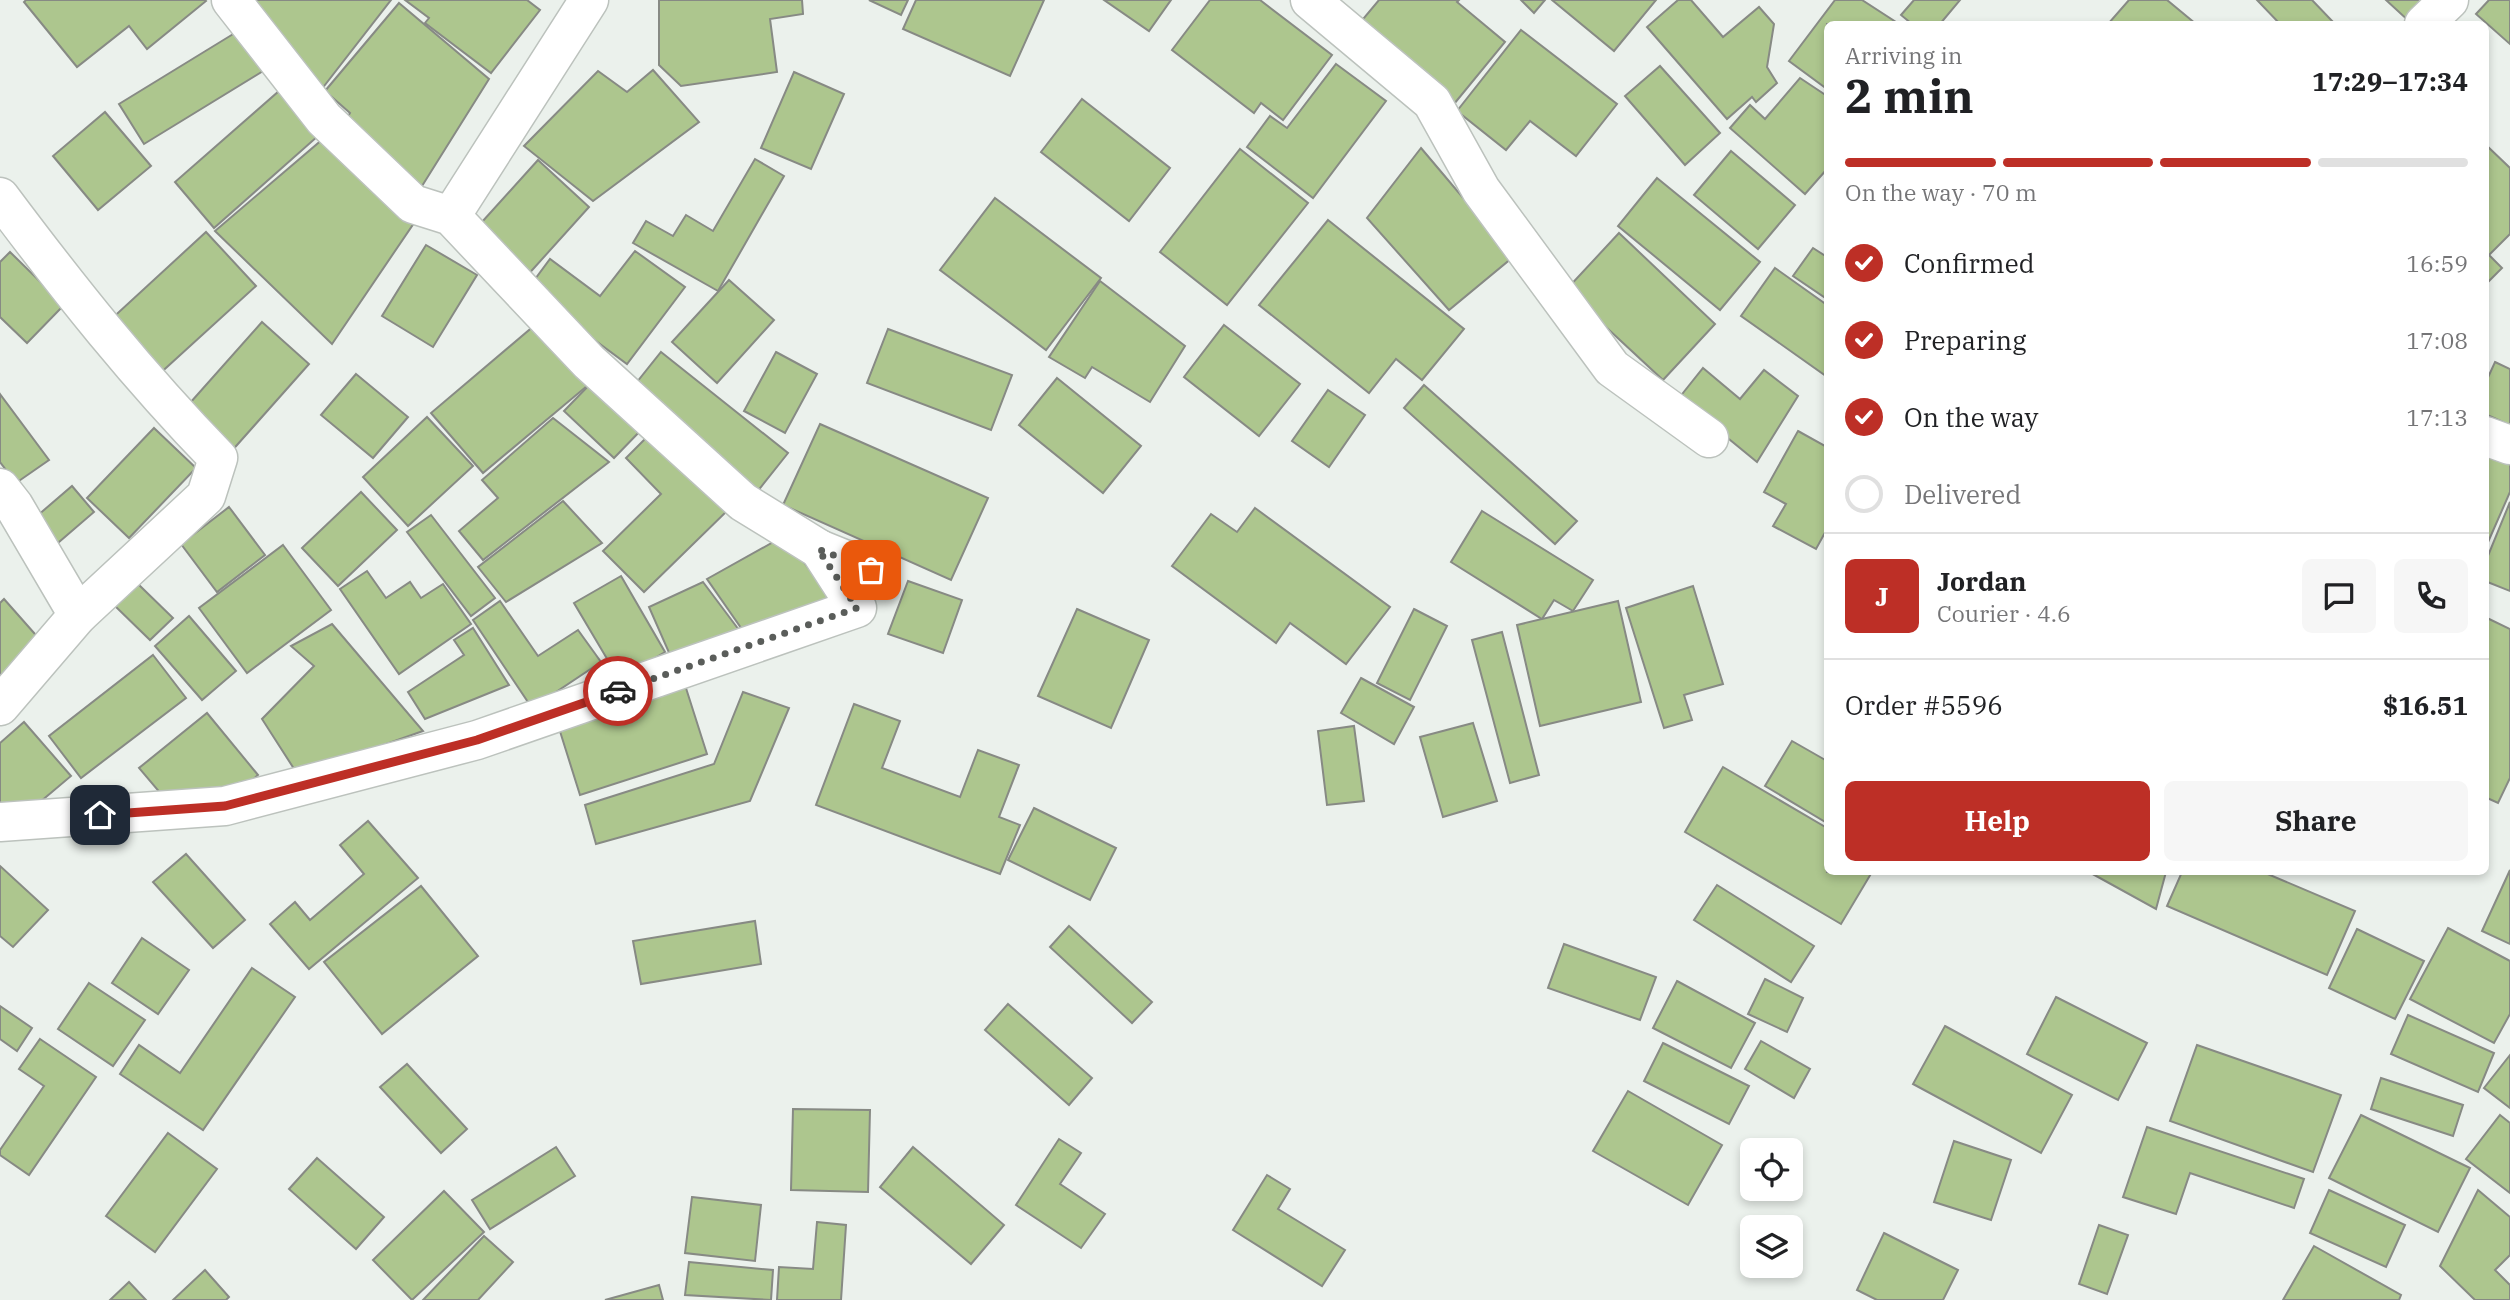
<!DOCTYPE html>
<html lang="en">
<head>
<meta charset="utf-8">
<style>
	:root { --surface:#fff; --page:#f6f6f6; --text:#202124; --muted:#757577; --line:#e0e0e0; --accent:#bd2f26 }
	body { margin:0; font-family:"IBM Plex Serif",serif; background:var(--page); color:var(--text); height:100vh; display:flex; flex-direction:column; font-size:26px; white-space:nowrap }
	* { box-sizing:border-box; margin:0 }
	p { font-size:23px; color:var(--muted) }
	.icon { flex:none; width:38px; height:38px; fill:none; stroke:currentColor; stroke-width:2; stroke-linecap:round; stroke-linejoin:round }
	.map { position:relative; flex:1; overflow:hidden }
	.side { position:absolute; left:1824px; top:21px; width:665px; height:854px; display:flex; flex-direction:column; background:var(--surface); border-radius:10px; box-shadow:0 4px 10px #0003 }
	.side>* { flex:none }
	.tools { position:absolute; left:1740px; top:1138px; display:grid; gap:14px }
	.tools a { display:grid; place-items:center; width:63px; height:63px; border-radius:10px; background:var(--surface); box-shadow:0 4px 10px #0003; font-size:35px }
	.pin { position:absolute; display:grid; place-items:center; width:60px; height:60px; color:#fff; margin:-30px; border-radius:14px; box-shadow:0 4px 10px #0006 }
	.courier { position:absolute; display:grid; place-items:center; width:70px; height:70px; margin:-35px; border:5px solid #bd2f26; border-radius:50%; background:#fff; color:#222; box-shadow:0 2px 9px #0007 }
	.headline em { font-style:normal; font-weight:800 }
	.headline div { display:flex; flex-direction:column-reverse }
	.headline { display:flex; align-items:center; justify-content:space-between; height:119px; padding:0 21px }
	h1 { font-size:46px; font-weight:800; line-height:52px }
	.bar { display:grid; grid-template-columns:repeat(4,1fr); gap:10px 7px; align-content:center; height:84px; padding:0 21px }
	.bar i { height:9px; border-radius:5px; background:var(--line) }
	.bar .active { background:var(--accent) }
	.bar p { grid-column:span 4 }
	.line { display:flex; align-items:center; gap:18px; padding:0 21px; border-top:2px solid var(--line) }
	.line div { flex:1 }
	.round { display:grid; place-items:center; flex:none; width:74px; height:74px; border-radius:10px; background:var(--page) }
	ol { padding:0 21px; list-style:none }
	li { display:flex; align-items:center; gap:21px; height:77px }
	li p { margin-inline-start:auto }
	li .icon { padding:7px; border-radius:50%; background:var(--accent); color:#fff; stroke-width:4 }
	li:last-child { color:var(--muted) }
	li i { width:38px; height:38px; border:4px solid var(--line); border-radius:50% }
	.primary-button { display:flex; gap:14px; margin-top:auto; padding:14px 21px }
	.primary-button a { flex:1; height:80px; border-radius:10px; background:var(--accent); color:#fff; font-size:28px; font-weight:800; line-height:80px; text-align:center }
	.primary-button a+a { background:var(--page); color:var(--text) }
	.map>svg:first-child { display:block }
	.building { fill:#adc68e; stroke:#878a84; stroke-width:2 }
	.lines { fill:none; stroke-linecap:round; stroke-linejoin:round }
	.minor-casing { stroke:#bcc2bd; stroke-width:41 }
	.minor { stroke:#fff; stroke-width:38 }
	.done { stroke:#5a5d5a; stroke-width:7; stroke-dasharray:0 12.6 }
	.route { stroke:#bd2f26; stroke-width:9 }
</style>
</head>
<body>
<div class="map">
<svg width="2510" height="1300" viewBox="0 0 2510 1300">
	<rect width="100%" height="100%" fill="#ebf1ec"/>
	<g class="building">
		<path d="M26,0H205L206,1L147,49L129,26L77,67L24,2Z"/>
		<path d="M238,0H391L321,90Z"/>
		<path d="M405,0H527L540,10L491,73L425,23L429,18Z"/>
		<path d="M659,0H802L803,14L770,19L777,72L681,86L659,65Z"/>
		<path d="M869,0H908L901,15Z"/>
		<path d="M916,0H1044L1010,76L903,29Z"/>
		<path d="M1104,0H1171L1149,31Z"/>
		<path d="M1210,0H1260L1332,55L1283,120L1261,103L1254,113L1172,50Z"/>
		<path d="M1379,0H1459L1457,2L1505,42L1454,104L1358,25Z"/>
		<path d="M1521,0H1545L1534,13Z"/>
		<path d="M1552,0H1656L1614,51Z"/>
		<path d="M1678,0H1691L1723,37L1759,7L1774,24L1767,67L1777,83L1756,102L1752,97L1727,119L1647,27Z"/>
		<path d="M1835,0H1862L1899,24H1827V89L1789,61Z"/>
		<path d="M1914,0H1960L1940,24H1912L1901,15Z"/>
		<path d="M2129,0H2167L2196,24H2108Z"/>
		<path d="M2257,0H2312L2335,24H2280Z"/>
		<path d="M2386,0H2439L2412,24Z"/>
		<path d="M2489,0H2510V44L2476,14Z"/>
		<path d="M399,3L489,79L417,194L342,127L350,113L325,91Z"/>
		<path d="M243,28L268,68L144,144L119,104Z"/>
		<path d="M1521,30L1617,104L1576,156L1530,121L1506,150L1457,111Z"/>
		<path d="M1336,64L1386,101L1313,198L1247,147L1270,116L1287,128Z"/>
		<path d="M1660,66L1720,133L1685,165L1625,96Z"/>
		<path d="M653,70L699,122L593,201L524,146L598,71L627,92Z"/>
		<path d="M794,72L844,94L811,169L761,148Z"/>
		<path d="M1800,78L1827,96V169L1805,194L1730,128L1750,105L1765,119Z"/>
		<path d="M287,84L327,128L214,228L175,182Z"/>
		<path d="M1082,99L1170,168L1129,221L1041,152Z"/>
		<path d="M105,112L151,166L98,210L53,156Z"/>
		<path d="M330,133L414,223L332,344L215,231Z"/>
		<path d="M2485,144L2510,168V234L2489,255L2502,268L2485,285Z"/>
		<path d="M1421,148L1513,257L1449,310L1367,218Z"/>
		<path d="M1240,149L1308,203L1227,305L1160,252Z"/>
		<path d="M1731,151L1795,205L1758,249L1694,195Z"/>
		<path d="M755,159L784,176L718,291L633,243L646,221L673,236L686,215L713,231Z"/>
		<path d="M538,160L589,207L525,278L472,233Z"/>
		<path d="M1657,178L1760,262L1720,310L1618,226Z"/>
		<path d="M995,198L1101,278L1046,350L940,270Z"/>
		<path d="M1328,220L1464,329L1422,380L1396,359L1369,393L1259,305Z"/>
		<path d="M206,232L256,286L156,377L107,323Z"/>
		<path d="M1619,233L1715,324L1663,380L1566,290Z"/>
		<path d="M426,245L477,275L433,347L382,316Z"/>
		<path d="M1813,248L1827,257V299L1793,276Z"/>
		<path d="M635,251L685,287L627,364L527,290L550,259L600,296Z"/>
		<path d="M10,252L64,305L27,343L0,317V262Z"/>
		<path d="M1775,268L1827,305L1826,376L1741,316Z"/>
		<path d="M729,280L774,320L717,383L672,342Z"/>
		<path d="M1100,281L1185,346L1150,402L1092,367L1085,378L1049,357Z"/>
		<path d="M262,322L309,364L229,454L182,412Z"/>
		<path d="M535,325L587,386L483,473L431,413Z"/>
		<path d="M1224,325L1300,384L1259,436L1184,377Z"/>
		<path d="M888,329L1012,375L991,430L867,383Z"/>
		<path d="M661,352L788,453L757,492L629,392Z"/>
		<path d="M776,352L817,374L785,433L744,411Z"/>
		<path d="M2495,362L2510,369V425L2485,414V384Z"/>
		<path d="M1703,368L1740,399L1764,370L1798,396L1757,462L1679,398Z"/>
		<path d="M356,374L408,417L373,458L321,415Z"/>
		<path d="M1057,378L1141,446L1103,493L1019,425Z"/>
		<path d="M595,379L645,426L614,458L564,411Z"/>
		<path d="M1424,385L1577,521L1555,544L1404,408Z"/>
		<path d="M1328,390L1365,415L1329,467L1292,441Z"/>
		<path d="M0,394L49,460L16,483L0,462Z"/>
		<path d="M427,417L473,466L408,526L363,477Z"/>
		<path d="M553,418L609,462L483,560L459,531L498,498L482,480Z"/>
		<path d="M820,424L988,498L951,580L783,505Z"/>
		<path d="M154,428L196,468L129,538L87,498Z"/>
		<path d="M654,430L731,507L644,592L603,551L661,494L626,458Z"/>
		<path d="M1798,431L1827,447V529L1816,549L1773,526L1786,504L1764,492Z"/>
		<path d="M2485,450L2510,461V492L2485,549Z"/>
		<path d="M72,486L94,512L52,548L30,522Z"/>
		<path d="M361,492L397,530L338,586L302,548Z"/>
		<path d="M563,501L602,543L506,602L478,567Z"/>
		<path d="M2510,502V591L2485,581V563Z"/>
		<path d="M229,507L265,555L217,592L181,544Z"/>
		<path d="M1255,508L1390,607L1346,664L1290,623L1276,643L1172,566L1211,514L1237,532Z"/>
		<path d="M1482,511L1593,580L1573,611L1554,600L1542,619L1451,562Z"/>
		<path d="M431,515L495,598L471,616L407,532Z"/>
		<path d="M784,536L834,602L746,635L707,579Z"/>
		<path d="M283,545L331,610L247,673L199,608Z"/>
		<path d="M367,571L386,598L410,582L421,598L443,584L471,624L399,674L340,589Z"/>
		<path d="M621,576L665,652L619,679L574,603Z"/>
		<path d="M908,581L962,600L943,653L888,634Z"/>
		<path d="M703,582L742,634L674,664L649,607Z"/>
		<path d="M137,583L173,618L150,640L115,606Z"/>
		<path d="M1693,586L1723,684L1684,695L1692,720L1664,728L1626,608Z"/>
		<path d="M4,599L42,642L0,679V603Z"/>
		<path d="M500,601L538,656L578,630L601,662L532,708L473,620Z"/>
		<path d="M1618,601L1641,702L1540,726L1517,625Z"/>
		<path d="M1077,609L1149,640L1111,728L1038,696Z"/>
		<path d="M1414,609L1447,626L1410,700L1377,683Z"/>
		<path d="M189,616L236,671L202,700L155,646Z"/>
		<path d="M2485,617L2510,629V778L2498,803L2485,797Z"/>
		<path d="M332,624L423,731L298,775L262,719L314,666L291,646Z"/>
		<path d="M473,628L509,685L425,719L408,692L464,655L454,640Z"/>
		<path d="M1502,632L1539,775L1510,783L1472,640Z"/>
		<path d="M153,655L186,698L81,778L49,736Z"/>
		<path d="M1361,678L1414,707L1394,744L1341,713Z"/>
		<path d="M685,685L707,754L580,795L558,725Z"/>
		<path d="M743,692L789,708L750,801L596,844L585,805L714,764Z"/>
		<path d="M854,704L900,721L882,768L960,797L978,750L1019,765L999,817L1020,825L1000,874L816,805Z"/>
		<path d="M207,713L258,775L237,793L167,801L139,768Z"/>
		<path d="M24,722L71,776L40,802L0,805V743Z"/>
		<path d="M1473,723L1497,801L1443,817L1420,737Z"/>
		<path d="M1354,726L1364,801L1327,805L1318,731Z"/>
		<path d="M1792,741L1827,761V823L1765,786Z"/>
		<path d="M1723,767L1827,828V872H1872L1841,924L1685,832Z"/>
		<path d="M1034,808L1116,848L1090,900L1008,860Z"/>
		<path d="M368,821L418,878L309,969L270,924L295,902L310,920L364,874L340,845Z"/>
		<path d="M186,854L245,920L213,948L153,882Z"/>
		<path d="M0,866L48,910L13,947L0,936Z"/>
		<path d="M2510,870V944L2482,931Z"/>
		<path d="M2089,872H2166L2156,909Z"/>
		<path d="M2182,872H2263L2355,911L2327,975L2167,906Z"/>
		<path d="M1717,885L1814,946L1791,982L1694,920Z"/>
		<path d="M421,886L478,956L382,1034L324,962Z"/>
		<path d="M755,921L761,964L641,984L633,941Z"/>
		<path d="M1069,926L1152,1002L1132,1023L1050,947Z"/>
		<path d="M2448,928L2510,961V1014L2494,1043L2410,999Z"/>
		<path d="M2357,929L2424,961L2395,1019L2329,988Z"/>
		<path d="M142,938L189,970L158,1014L112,983Z"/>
		<path d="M1564,944L1656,977L1640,1020L1548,988Z"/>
		<path d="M252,968L295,997L203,1130L120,1074L139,1045L180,1073Z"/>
		<path d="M1765,979L1803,998L1787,1032L1748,1014Z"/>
		<path d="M1677,981L1755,1023L1731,1068L1653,1028Z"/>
		<path d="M89,983L145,1020L113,1066L58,1029Z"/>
		<path d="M2056,997L2147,1043L2118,1100L2027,1054Z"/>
		<path d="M1008,1004L1092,1078L1069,1105L985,1030Z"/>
		<path d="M0,1006L32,1028L17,1051L0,1039Z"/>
		<path d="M2408,1015L2494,1053L2478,1092L2391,1054Z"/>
		<path d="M1945,1026L2072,1095L2041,1153L1913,1084Z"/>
		<path d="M40,1039L96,1077L29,1175L0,1155V1150L44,1086L19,1069Z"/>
		<path d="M1761,1041L1810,1069L1794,1098L1745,1069Z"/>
		<path d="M1663,1043L1749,1086L1729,1124L1644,1081Z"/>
		<path d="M2197,1045L2341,1095L2313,1172L2170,1121Z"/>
		<path d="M2510,1055V1108L2484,1088Z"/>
		<path d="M407,1064L467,1129L441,1153L380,1087Z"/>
		<path d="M2381,1078L2463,1105L2453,1136L2371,1109Z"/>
		<path d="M1628,1091L1722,1145L1688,1205L1593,1151Z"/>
		<path d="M793,1109L870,1110L868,1192L791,1190Z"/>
		<path d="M2361,1115L2470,1168L2438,1232L2329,1178Z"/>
		<path d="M2500,1115L2510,1123V1193L2466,1159Z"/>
		<path d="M2147,1127L2304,1179L2294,1208L2190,1173L2176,1214L2123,1197Z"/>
		<path d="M168,1133L217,1169L155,1252L106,1216Z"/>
		<path d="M1059,1139L1081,1153L1060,1184L1105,1214L1081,1248L1016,1205Z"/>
		<path d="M1954,1141L2011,1160L1991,1220L1934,1202Z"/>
		<path d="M556,1147L575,1176L490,1229L472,1200Z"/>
		<path d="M913,1147L1004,1225L971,1264L880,1187Z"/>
		<path d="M317,1158L384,1217L356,1249L289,1189Z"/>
		<path d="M1267,1175L1290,1189L1278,1209L1345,1250L1322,1286L1233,1230Z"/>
		<path d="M2329,1190L2405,1225L2386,1267L2310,1233Z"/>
		<path d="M2478,1190L2510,1217V1255L2495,1270L2510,1285V1300H2475L2440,1266Z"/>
		<path d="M444,1191L484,1232L412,1300L373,1260Z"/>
		<path d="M692,1197L761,1205L755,1261L685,1253Z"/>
		<path d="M817,1222L846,1225L841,1300H777L779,1267L813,1269Z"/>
		<path d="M2099,1225L2128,1235L2107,1294L2079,1284Z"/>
		<path d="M1884,1233L1958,1270L1943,1300H1877L1857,1290Z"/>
		<path d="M484,1236L513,1262L478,1300H423Z"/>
		<path d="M2314,1246L2401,1295L2399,1300H2283Z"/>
		<path d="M689,1262L773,1270L771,1300L685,1295Z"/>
		<path d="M205,1270L229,1297L226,1300H173Z"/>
		<path d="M129,1282L146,1300H110Z"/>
		<path d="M659,1285L663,1300H605Z"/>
	</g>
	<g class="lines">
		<g class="minor-casing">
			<g id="minor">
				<path d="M231,0L324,119L413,204L451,216L589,362L743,502L819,549"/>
				<path d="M1310,0L1432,102L1481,190L1612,368L1709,438"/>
				<path d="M2424,24L2449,0"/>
				<path d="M0,197C68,288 138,376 218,458L206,496L78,615L0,706"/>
				<path d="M451,216L589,0"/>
				<path d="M2485,436L2510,445"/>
				<path d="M0,488L14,506L78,615"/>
				<path d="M0,822L225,806L477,740L857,608L819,549L871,570"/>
			</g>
		</g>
		<use href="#minor" class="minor"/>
	</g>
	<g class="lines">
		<path class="done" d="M618,691L857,608L818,549L871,570"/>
		<path class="route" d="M100,815L225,806L477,740L618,691"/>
	</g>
</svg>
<div class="tools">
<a><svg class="icon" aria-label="locate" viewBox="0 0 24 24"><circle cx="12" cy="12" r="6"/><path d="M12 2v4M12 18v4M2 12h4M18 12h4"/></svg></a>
<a><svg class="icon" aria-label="layers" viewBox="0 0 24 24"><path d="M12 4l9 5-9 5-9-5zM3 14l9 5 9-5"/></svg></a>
</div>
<div class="pin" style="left:871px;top:570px;background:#ea580c"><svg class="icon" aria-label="bag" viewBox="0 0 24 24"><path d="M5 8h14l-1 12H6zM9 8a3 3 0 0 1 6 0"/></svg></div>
<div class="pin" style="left:100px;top:815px;background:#1f2937"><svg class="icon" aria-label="home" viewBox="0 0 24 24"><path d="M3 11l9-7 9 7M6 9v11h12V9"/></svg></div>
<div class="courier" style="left:618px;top:691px"><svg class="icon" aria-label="car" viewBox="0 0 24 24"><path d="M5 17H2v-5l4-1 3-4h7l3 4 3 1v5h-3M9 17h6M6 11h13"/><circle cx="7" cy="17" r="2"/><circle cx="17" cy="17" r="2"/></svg></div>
<section class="side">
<div class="headline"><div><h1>2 min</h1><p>Arriving in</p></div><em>17:29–17:34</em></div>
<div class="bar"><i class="active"></i><i class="active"></i><i class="active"></i><i></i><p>On the way · 70 m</p></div>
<ol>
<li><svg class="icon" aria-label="check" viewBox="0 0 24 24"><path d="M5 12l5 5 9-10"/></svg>Confirmed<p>16:59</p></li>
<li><svg class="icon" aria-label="check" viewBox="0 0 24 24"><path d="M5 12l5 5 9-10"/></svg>Preparing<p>17:08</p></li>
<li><svg class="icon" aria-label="check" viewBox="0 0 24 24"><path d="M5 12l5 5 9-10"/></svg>On the way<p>17:13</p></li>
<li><i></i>Delivered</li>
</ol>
<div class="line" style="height:126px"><b class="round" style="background:var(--accent);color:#fff">J</b><div><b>Jordan</b><p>Courier · 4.6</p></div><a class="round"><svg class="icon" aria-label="chat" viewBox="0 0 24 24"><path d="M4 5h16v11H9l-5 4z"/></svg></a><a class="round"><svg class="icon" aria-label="phone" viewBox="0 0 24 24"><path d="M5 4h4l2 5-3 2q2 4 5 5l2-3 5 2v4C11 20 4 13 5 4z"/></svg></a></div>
<div class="line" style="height:91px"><div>Order #5596</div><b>$16.51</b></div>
<div class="primary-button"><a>Help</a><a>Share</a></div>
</section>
</div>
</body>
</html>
